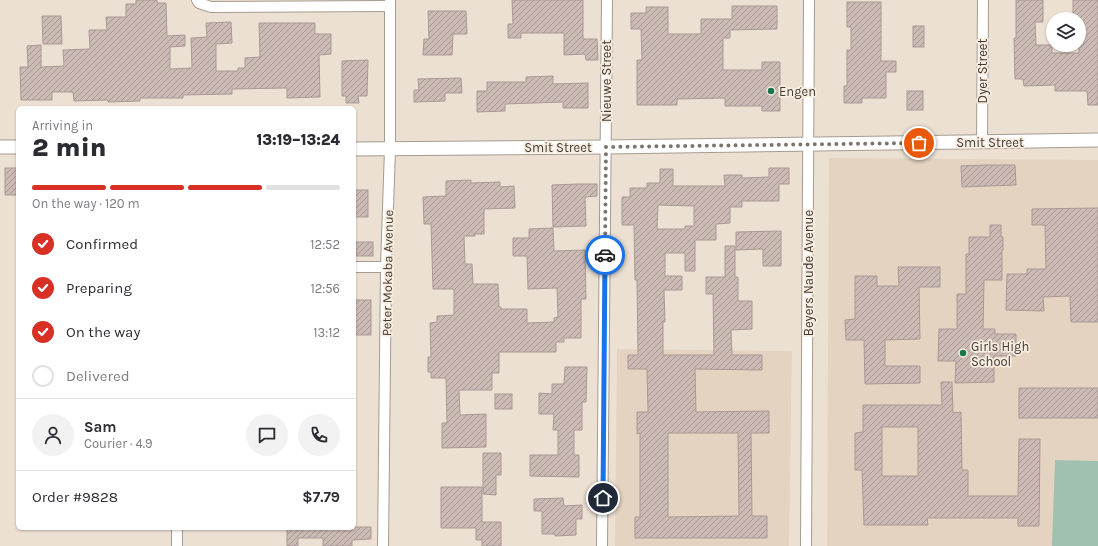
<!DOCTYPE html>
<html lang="en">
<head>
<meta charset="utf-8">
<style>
	:root { --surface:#fff; --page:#f2f2f3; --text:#2b2b33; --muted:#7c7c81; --line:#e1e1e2; --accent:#d93025 }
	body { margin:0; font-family:Karla,sans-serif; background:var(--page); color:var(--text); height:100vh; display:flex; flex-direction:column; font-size:15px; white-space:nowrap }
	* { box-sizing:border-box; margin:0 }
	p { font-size:13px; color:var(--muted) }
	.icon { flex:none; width:22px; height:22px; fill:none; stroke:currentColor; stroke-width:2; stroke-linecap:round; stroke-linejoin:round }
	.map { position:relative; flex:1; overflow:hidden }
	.details { position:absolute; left:16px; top:106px; width:340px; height:424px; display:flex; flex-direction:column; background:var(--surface); border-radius:6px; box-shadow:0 1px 3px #0004 }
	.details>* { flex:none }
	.controls { position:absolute; left:1046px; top:12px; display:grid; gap:8px }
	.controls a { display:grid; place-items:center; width:40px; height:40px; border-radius:50%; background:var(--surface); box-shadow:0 1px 3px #0004; font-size:20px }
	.pin { position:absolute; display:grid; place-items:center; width:34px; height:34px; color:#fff; margin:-17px; border:2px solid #fff; border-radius:50%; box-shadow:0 1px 4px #0007 }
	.courier { position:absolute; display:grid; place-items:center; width:40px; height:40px; margin:-20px; border:3px solid #1a73e8; border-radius:50%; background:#fff; color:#222; box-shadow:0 1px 5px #0007 }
	.headline em { font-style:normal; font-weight:800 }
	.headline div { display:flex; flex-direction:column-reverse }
	.headline { display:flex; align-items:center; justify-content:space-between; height:68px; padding:0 16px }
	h1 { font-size:26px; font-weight:800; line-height:30px }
	.bar { display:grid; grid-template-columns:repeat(4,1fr); gap:6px 4px; align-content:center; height:48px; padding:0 16px }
	.bar i { height:5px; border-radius:3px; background:var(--line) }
	.bar .active { background:var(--accent) }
	.bar p { grid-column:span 4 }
	.line { display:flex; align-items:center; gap:10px; padding:0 16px; border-top:1px solid var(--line) }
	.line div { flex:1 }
	.round { display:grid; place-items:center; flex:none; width:42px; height:42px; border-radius:21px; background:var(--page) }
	ol { padding:0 16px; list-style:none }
	li { display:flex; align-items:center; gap:12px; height:44px }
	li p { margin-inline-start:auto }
	li .icon { padding:4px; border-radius:50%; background:var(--accent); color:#fff; stroke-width:4 }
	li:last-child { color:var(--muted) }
	li i { width:22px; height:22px; border:2px solid var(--line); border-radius:50% }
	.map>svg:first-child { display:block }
	.built { fill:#e4d3c0 }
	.green { fill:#a0c0b0 }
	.building { fill:url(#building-hatch); stroke:#aa9994; fill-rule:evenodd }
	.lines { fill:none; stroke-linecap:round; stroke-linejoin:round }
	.minor-casing { stroke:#a69b8f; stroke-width:12 }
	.tertiary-casing { stroke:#a69b8f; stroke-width:15 }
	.minor { stroke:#fff; stroke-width:10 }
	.tertiary { stroke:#fff; stroke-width:13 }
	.done { stroke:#7c756d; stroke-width:4; stroke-dasharray:0 7.2 }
	.route { stroke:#1a73e8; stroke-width:5 }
	.poi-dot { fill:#18774d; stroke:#f9ede0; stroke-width:1.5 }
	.labels { text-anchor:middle; stroke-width:3.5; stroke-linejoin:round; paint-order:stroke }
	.street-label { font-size:13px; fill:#403b36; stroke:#f9ede0 }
	.poi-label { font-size:13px; fill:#403b36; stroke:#f9ede0; text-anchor:start }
</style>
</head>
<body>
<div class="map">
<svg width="1098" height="546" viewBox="0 0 1098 546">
	<defs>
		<pattern id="building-hatch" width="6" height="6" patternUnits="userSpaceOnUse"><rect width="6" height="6" fill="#ccbab5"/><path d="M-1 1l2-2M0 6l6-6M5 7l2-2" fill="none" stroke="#a79894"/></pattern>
	</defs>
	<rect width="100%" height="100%" fill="#ece0d3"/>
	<g class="built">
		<path d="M829,158L1098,160V546H827Z"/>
		<path d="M617,349L792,351L789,546H615Z"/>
	</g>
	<path class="green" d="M1055,460L1098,461V546H1052Z"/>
	<g class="building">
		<path d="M136,0H157V3H166L167,36L185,35V46L170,47V69L192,68L191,38L207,37L206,23L231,22L232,43L216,44V71H238V68H245V58L260,57L259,23H315V34H331V54L319,55L320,97L287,98V88L232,89V94L183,95V98H140V101L108,102V100L74,101L73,92H52V100H21L20,67H28L27,46L41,45V67L64,66L63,50L90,49L89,30H107L106,17H126V4H136Z"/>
		<path d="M512,0H583V39H597L598,60H586L585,54L564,55V33H521V38H508V24H513Z"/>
		<path d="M1016,0H1043V22H1035L1036,45H1052V53H1079V19H1073V0H1098V105H1088L1087,91H1055V85L1024,86L1023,79H1015L1014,38H1016Z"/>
		<path d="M847,2H881V61H896V72H886V98H862V103H844V86H847V50H851V27H847Z"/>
		<path d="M732,6H777V29L730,30V38H723V70H762V62H780V111H762V106H725V98L677,99V105H637V60H642L641,29H631V13H646V7H668V34H701V19H732Z"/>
		<path d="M428,11H466L467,34H453L452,55H423L424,39H429Z"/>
		<path d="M42,16H61L62,44H43Z"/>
		<rect x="913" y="26" width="11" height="21"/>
		<path d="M368,60L367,96H358L359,103H346V96H342V61Z"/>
		<path d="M553,76V84L588,83V108H563V102L505,104V111L477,112V91H487V82H526V77Z"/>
		<path d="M461,78L462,93H445V101L414,102V90H419L418,79Z"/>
		<rect x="907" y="91" width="16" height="19"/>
		<path d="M985,165H1015L1016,185L962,187L961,166Z"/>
		<rect x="5" y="168" width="13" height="27"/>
		<path d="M769,168H789V184H779V201H742V207H730V223L716,224V240H695V271H685V253H665V276H682V290H664L665,322H663V355H714L713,294H706V277H725V246H735V277H738V301H752V329L731,330L732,355H762V370L695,369L696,412L769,411V433H751L752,516H767V538H635V517H640V433L637,434V412H648L647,369H628V355H638L637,280H635L634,225H622V197H630V188H647V183H660V169H673V186H725L724,175H742V178L769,177ZM658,205L694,206V226H685V229H657ZM668,433H738L739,516L668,517Z"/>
		<path d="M471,180V183L500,182V187L514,186L515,208L484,209V234H475V236H464L465,264H472L473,284H498L499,307H501V309H527V323L554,322V318L558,317L557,288L528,289L527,256H513V238H529V229L553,228L554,251L585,250L586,299H581V338H564V342H556V352H499V373H492V390H459L460,415L486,414V447L442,448V423H447L446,378H431V372H428V357H431L430,323L437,322V316L454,315V289H433L431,224H424L423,197L446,196V181Z"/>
		<path d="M578,184H597V196L585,197L586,226L553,227L552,185Z"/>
		<rect x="354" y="190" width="14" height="27"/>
		<path d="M1098,208V322H1071L1070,296L1043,297L1044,311L1006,310L1007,274H1027V269H1046L1045,225H1032V209Z"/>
		<path d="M990,225H1001V237H1003V250H1002V280H984L983,329H995V334H1016V356H994V382L955,383L956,361H938L939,329H957V294H966V254H969V237H990Z"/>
		<path d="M781,231V266H763V249L736,250V232Z"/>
		<rect x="356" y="242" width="17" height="14"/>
		<path d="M898,267H940V287H919L920,339L885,340V366H920V383L865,384L864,340H846L845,320L855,319V276H877V286H899Z"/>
		<rect x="354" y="300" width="17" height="35"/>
		<path d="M565,367H587L586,402H582V430H574V455H579V477L530,476V455H558V430H553L554,414H539V393L552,394V384H564Z"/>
		<path d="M941,382H952L953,413L961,412L962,470H968V496H1018L1019,439H1040L1039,526H1018V518H927L928,525H864L862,470H855V433L863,432V405H942ZM882,427H918V476H882Z"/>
		<rect x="1019" y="388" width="79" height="30"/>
		<rect x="495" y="394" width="17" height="15"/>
		<path d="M483,453H501V475H496V495L483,494Z"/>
		<path d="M441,487H482V522H501V546H482V540H476V528H441Z"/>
		<path d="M563,498L564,506L582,505V519H576V535L555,536V534H542V511H534V499Z"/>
		<path d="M354,527H371V539L352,540V546H323V538H298V546H287V528Z"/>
	</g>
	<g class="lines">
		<g class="minor-casing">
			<g id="minor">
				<path d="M197,0L199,3L211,7L390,6"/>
				<path d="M982,142L983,0"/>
				<path d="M354,267H386"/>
				<path d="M177,546V528"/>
				<path d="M383,546L386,267L390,149V0"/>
				<path d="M602,546L607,0"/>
				<path d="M806,546L809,0"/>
			</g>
		</g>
		<g class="tertiary-casing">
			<g id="tertiary">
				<path d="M0,147H18"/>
				<path d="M354,149L606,147L1098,140"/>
			</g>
		</g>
		<use href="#minor" class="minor"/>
		<use href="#tertiary" class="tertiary"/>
	</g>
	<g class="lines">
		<path class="done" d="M605,255L606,147L919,143"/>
		<path class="route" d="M603,498L605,255"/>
	</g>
	<g class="poi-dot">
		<circle cx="771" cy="91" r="4"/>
		<circle cx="963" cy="353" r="4"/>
	</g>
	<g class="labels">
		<g class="street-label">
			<text transform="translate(982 71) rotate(-90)" y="5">Dyer Street</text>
			<text transform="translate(606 81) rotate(-90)" y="5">Nieuwe Street</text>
			<text x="990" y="147">Smit Street</text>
			<text x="558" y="152">Smit Street</text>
			<text transform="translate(387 273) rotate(-89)" y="5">Peter Mokaba Avenue</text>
			<text transform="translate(808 273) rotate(-90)" y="5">Beyers Naude Avenue</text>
		</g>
		<g class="poi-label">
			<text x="779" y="96">Engen</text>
			<text x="971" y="351">Girls High<tspan x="971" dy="15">School</tspan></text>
		</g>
	</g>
</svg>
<div class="controls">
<a><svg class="icon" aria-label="layers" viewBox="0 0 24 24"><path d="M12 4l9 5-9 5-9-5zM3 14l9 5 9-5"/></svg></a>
</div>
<div class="pin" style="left:919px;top:143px;background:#ea580c"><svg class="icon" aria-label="bag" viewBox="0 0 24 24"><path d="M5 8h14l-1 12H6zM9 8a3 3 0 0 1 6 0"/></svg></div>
<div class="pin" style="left:603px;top:498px;background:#1f2937"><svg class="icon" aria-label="home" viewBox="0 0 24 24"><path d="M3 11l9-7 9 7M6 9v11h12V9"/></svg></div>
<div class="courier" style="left:605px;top:255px"><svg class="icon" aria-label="car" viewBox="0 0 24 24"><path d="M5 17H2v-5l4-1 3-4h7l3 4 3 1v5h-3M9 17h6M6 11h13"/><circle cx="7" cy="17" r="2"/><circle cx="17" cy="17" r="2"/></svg></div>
<section class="details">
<div class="headline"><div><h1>2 min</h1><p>Arriving in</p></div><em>13:19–13:24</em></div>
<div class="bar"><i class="active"></i><i class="active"></i><i class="active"></i><i></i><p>On the way · 120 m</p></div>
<ol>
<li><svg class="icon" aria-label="check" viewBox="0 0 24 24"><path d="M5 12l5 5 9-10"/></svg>Confirmed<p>12:52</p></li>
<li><svg class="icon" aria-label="check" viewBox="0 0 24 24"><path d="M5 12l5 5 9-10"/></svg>Preparing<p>12:56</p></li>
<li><svg class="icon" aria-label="check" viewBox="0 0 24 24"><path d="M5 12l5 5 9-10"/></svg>On the way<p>13:12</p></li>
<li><i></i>Delivered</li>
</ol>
<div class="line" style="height:72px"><a class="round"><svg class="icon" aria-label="person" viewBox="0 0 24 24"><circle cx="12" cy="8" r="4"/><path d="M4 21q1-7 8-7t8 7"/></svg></a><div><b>Sam</b><p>Courier · 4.9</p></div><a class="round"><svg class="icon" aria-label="chat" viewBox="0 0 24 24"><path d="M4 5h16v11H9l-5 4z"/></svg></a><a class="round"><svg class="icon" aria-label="phone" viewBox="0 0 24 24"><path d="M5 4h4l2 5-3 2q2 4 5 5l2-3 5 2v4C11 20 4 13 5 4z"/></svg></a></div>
<div class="line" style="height:52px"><div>Order #9828</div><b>$7.79</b></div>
</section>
</div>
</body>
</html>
